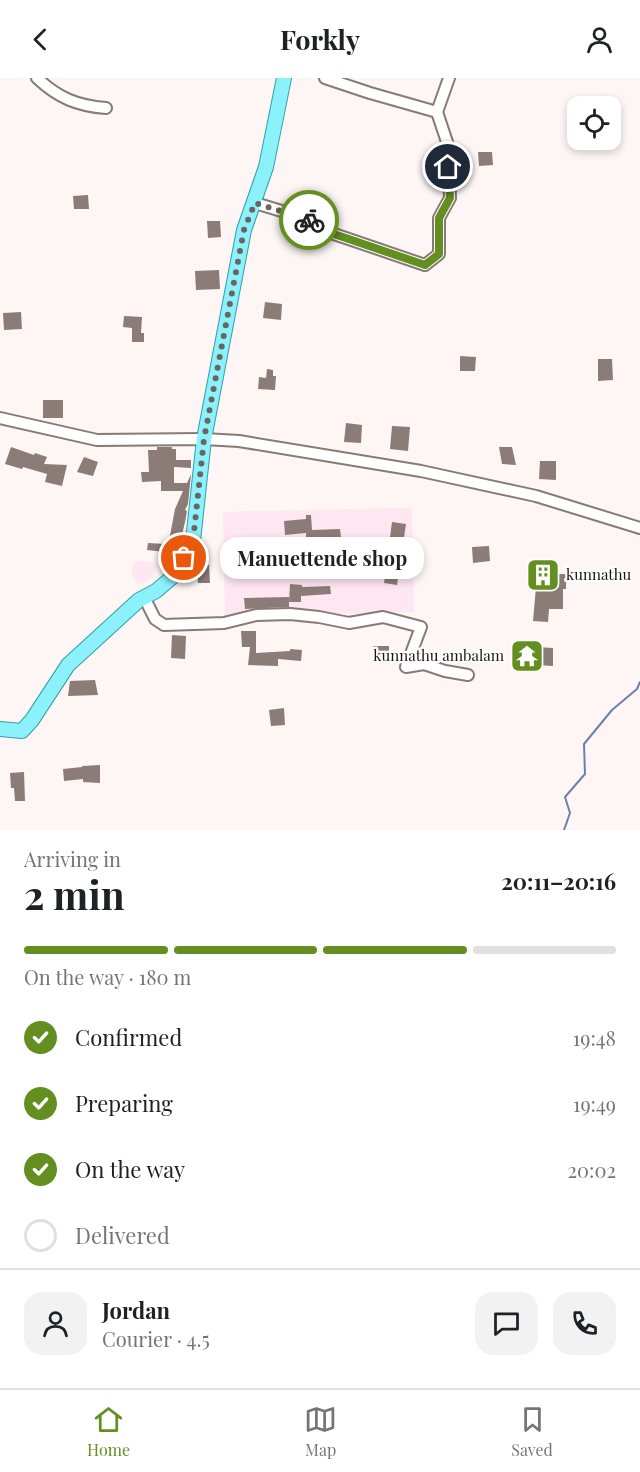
<!DOCTYPE html>
<html lang="en">
<head>
<meta charset="utf-8">
<style>
	:root { --surface:#fff; --page:#f2f2f2; --text:#202124; --muted:#757577; --line:#e0e0e0; --accent:#638e20 }
	body { margin:0; font-family:"Playfair Display",serif; background:var(--page); color:var(--text); height:100vh; display:flex; flex-direction:column; font-size:22px; white-space:nowrap }
	* { box-sizing:border-box; margin:0 }
	p { font-size:20px; color:var(--muted) }
	.icon { flex:none; width:33px; height:33px; fill:none; stroke:currentColor; stroke-width:2; stroke-linecap:round; stroke-linejoin:round }
	.map { position:relative; height:752px; overflow:hidden }
	.side { display:flex; flex-direction:column; background:var(--surface); flex:1 }
	.side>* { flex:none }
	.buttons { position:absolute; left:567px; top:18px; display:grid; gap:12px }
	.buttons a { display:grid; place-items:center; width:54px; height:54px; border-radius:12px; background:var(--surface); box-shadow:0 3px 9px #0003; font-size:30px }
	.pin { position:absolute; display:grid; place-items:center; width:51px; height:51px; color:#fff; margin:-26px; border:3px solid #fff; border-radius:50%; box-shadow:0 2px 6px #0007 }
	.courier { position:absolute; display:grid; place-items:center; width:60px; height:60px; margin:-30px; border:4px solid #638e20; border-radius:50%; background:#fff; color:#222; box-shadow:0 2px 8px #0007 }
	.bubble { position:absolute; height:42px; border-radius:18px; background:var(--surface); box-shadow:0 3px 9px #0003; font-size:20px; font-weight:700; line-height:42px; text-align:center }
	.head em { font-style:normal; font-weight:700 }
	.head div { display:flex; flex-direction:column-reverse }
	.head { display:flex; align-items:center; justify-content:space-between; height:102px; padding:0 24px }
	h1 { font-size:39px; font-weight:700; line-height:45px }
	.bar { display:grid; grid-template-columns:repeat(4,1fr); gap:9px 6px; align-content:center; height:72px; padding:0 24px }
	.bar i { height:8px; border-radius:4px; background:var(--line) }
	.bar .selected { background:var(--accent) }
	.bar p { grid-column:span 4 }
	.line { display:flex; align-items:center; gap:15px; padding:0 24px; border-top:2px solid var(--line) }
	.line div { flex:1 }
	.round { display:grid; place-items:center; flex:none; width:63px; height:63px; border-radius:18px; background:var(--page) }
	ol { padding:0 24px; list-style:none }
	li { display:flex; align-items:center; gap:18px; height:66px }
	li p { margin-inline-start:auto }
	li .icon { padding:6px; border-radius:50%; background:var(--accent); color:#fff; stroke-width:4 }
	li:last-child { color:var(--muted) }
	li i { width:33px; height:33px; border:3px solid var(--line); border-radius:50% }
	header { display:flex; justify-content:space-between; align-items:center; height:78px; padding:0 24px; background:var(--surface); font-size:27px; font-weight:700 }
	.menu { display:flex; justify-content:space-around; align-items:center; height:84px; border-top:2px solid var(--line); background:var(--surface); font-size:16px; color:var(--muted) }
	.menu a { display:grid; justify-items:center; gap:3px }
	.menu .selected { color:var(--accent) }
	.map>svg:first-child { display:block }
	.education { fill:#fee6f3 }
	.lines { fill:none; stroke-linecap:round; stroke-linejoin:round }
	.stream { stroke:#6c81a7; stroke-width:2 }
	.building { fill:#8b7c77 }
	.minor-casing { stroke:#887a74; stroke-width:14 }
	.major-casing { stroke:#329ea8; stroke-width:16 }
	.minor { stroke:#fff; stroke-width:10 }
	.major { stroke:#8bf1fb; stroke-width:14 }
	.done { stroke:#6a6462; stroke-width:6; stroke-dasharray:0 10.8 }
	.route { stroke:#638e20; stroke-width:8 }
	.labels { text-anchor:middle; stroke-width:4.5; stroke-linejoin:round; paint-order:stroke }
	.poi-label { font-size:15px; fill:#1b1513; stroke:#fff; text-anchor:start }
</style>
</head>
<body>
<header><svg class="icon" aria-label="back" viewBox="0 0 24 24"><path d="M15 5l-7 7 7 7"/></svg>Forkly<svg class="icon" aria-label="person" viewBox="0 0 24 24"><circle cx="12" cy="8" r="4"/><path d="M4 21q1-7 8-7t8 7"/></svg></header>
<div class="map">
<svg width="640" height="752" viewBox="0 0 640 752">
	<rect width="100%" height="100%" fill="#fdf6f4"/>
	<g class="education">
		<path d="M412,430L414,534L225,538L223,434Z"/>
		<path d="M136,482L155,485L157,488L154,499L142,506L136,505L131,493Z"/>
	</g>
	<g class="lines">
		<path class="stream" d="M564,752L570,735L565,719L585,696L584,666L612,632L637,611L640,604"/>
	</g>
	<g class="building">
		<path d="M478,74H492L493,87L479,88Z"/>
		<path d="M88,117L89,131H74L73,118Z"/>
		<path d="M207,143H220L221,159L208,160Z"/>
		<path d="M219,192L220,211L196,212L195,193Z"/>
		<path d="M265,224L282,226L281,242L263,240Z"/>
		<path d="M21,234L22,251L4,252L3,235Z"/>
		<path d="M124,238L142,239L141,255H144V264H132V250L123,249Z"/>
		<path d="M460,278L476,279L475,293H460Z"/>
		<path d="M598,281H612L613,302L598,303Z"/>
		<path d="M267,291L273,292V298H276L275,312L258,311L259,299L266,300Z"/>
		<rect x="43" y="322" width="20" height="18"/>
		<path d="M346,345L362,347L361,365L344,364Z"/>
		<path d="M392,348L410,349L408,373L390,371Z"/>
		<path d="M11,369L34,377L35,375L47,379L44,386L67,387L62,408L45,404L47,396L23,389L22,391L5,386Z"/>
		<path d="M157,369H172V371H176V382H191V390L174,389V405H187L191,396L188,426L185,432L187,433L185,444L181,461L178,460L176,475L147,472L148,465L166,466V463H169L175,431L183,413H161V403L142,404L141,394H149L148,372H157Z"/>
		<path d="M499,369H512L516,387L502,386Z"/>
		<path d="M84,379L98,384L93,398L77,394Z"/>
		<path d="M540,383H556V402L539,401Z"/>
		<path d="M306,437H311L312,452L340,451L341,459H371L374,485L361,484L362,466H341L342,501H329V486H305L306,455L285,457L284,443L306,441Z"/>
		<path d="M392,444L406,446L397,507L384,505Z"/>
		<path d="M489,468L490,483L473,485L472,469Z"/>
		<path d="M534,485L552,486L551,496H566V511H563V531H549L548,544L533,543L536,509H534Z"/>
		<path d="M197,487H209L210,505H198Z"/>
		<path d="M290,506L302,507V509L330,508L331,516L301,518V524H289Z"/>
		<path d="M289,519V529L245,531L244,520Z"/>
		<path d="M241,553H256V575L290,573V571L302,572L301,583L278,581V588L248,587L250,569H242Z"/>
		<path d="M172,557L186,558L185,581L171,580Z"/>
		<path d="M373,568H389V583H374Z"/>
		<path d="M537,569L553,570V588L518,586L519,571H537Z"/>
		<path d="M95,602L98,617L68,618L70,603Z"/>
		<path d="M284,630L285,647L271,648L269,632Z"/>
		<path d="M100,687V705L83,704V701L64,703L63,691L82,689V688Z"/>
		<path d="M24,694L25,723H15L14,710H11L10,695Z"/>
	</g>
	<g class="lines">
		<g class="minor-casing">
			<g id="minor">
				<path d="M37,0C58,20 78,28 106,30"/>
				<path d="M325,0L370,15L437,34"/>
				<path d="M255,125L305,140L334,156L425,187L439,176V140L450,120L448,67L437,34L449,0"/>
				<path d="M0,340L97,362L204,361L239,363L421,393L536,418L640,450"/>
				<path d="M144,519L155,541L164,547L224,545L256,537L290,536L319,539L349,545L383,539L421,549L406,589L424,586L445,593L468,597"/>
			</g>
		</g>
		<g class="major-casing">
			<path id="major" d="M0,651L22,653L32,642L68,587L139,522L156,513L176,496L193,463L204,361L244,152L266,89L284,0"/>
		</g>
		<use href="#minor" class="minor"/>
		<use href="#major" class="major"/>
	</g>
	<g class="lines">
		<path class="done" d="M184,480L193,463L204,361L244,152L255,125L309,142"/>
		<path class="route" d="M309,142L334,156L425,187L439,176V140L450,120L448,89"/>
	</g>
	<defs>
		<g id="building-square" transform="scale(1.725)"><rect x="-9" y="-9" width="18" height="18" rx="4" fill="#638e20" stroke="#fff"/><path d="M-4-6H4V6H1V3H-1V6H-4ZM-2.5-4.3h1.7v1.8h-1.7ZM.8-4.3h1.7v1.8H.8ZM-2.5-1h1.7V.8h-1.7ZM.8-1h1.7V.8H.8Z" fill="#fff"/></g>
		<g id="temple-square" transform="scale(1.725)"><rect x="-9" y="-9" width="18" height="18" rx="4" fill="#638e20" stroke="#fff"/><path d="M0-6L5-2H3V0L6.5 2.5H4V6H1.5V3h-3V6H-4V2.5H-6.5L-3 0V-2H-5Z" fill="#fff"/></g>
	</defs>
	<g fill-rule="evenodd">
		<use href="#building-square" x="543" y="497"/>
		<use href="#temple-square" x="527" y="578"/>
	</g>
	<g class="labels">
		<g class="poi-label">
			<text x="566" y="502">kunnathu</text>
			<text x="504" y="583" text-anchor="end">kunnathu ambalam</text>
		</g>
	</g>
</svg>
<div class="buttons">
<a><svg class="icon" aria-label="locate" viewBox="0 0 24 24"><circle cx="12" cy="12" r="6"/><path d="M12 2v4M12 18v4M2 12h4M18 12h4"/></svg></a>
</div>
<div class="pin" style="left:184px;top:480px;background:#ea580c"><svg class="icon" aria-label="bag" viewBox="0 0 24 24"><path d="M5 8h14l-1 12H6zM9 8a3 3 0 0 1 6 0"/></svg></div>
<div class="pin" style="left:448px;top:89px;background:#1f2937"><svg class="icon" aria-label="home" viewBox="0 0 24 24"><path d="M3 11l9-7 9 7M6 9v11h12V9"/></svg></div>
<div class="courier" style="left:309px;top:142px"><svg class="icon" aria-label="bike" viewBox="0 0 24 24"><circle cx="6" cy="16" r="4"/><circle cx="18" cy="16" r="4"/><path d="M6 16l4-8h5l3 8M10 8l3 8H6M13 5h3"/></svg></div>
<div class="bubble" style="left:220px;top:459px;width:204px">Manuettende shop</div>
</div>
<section class="side">
<div class="head"><div><h1>2 min</h1><p>Arriving in</p></div><em>20:11–20:16</em></div>
<div class="bar"><i class="selected"></i><i class="selected"></i><i class="selected"></i><i></i><p>On the way · 180 m</p></div>
<ol>
<li><svg class="icon" aria-label="check" viewBox="0 0 24 24"><path d="M5 12l5 5 9-10"/></svg>Confirmed<p>19:48</p></li>
<li><svg class="icon" aria-label="check" viewBox="0 0 24 24"><path d="M5 12l5 5 9-10"/></svg>Preparing<p>19:49</p></li>
<li><svg class="icon" aria-label="check" viewBox="0 0 24 24"><path d="M5 12l5 5 9-10"/></svg>On the way<p>20:02</p></li>
<li><i></i>Delivered</li>
</ol>
<div class="line" style="height:108px"><a class="round"><svg class="icon" aria-label="person" viewBox="0 0 24 24"><circle cx="12" cy="8" r="4"/><path d="M4 21q1-7 8-7t8 7"/></svg></a><div><b>Jordan</b><p>Courier · 4.5</p></div><a class="round"><svg class="icon" aria-label="chat" viewBox="0 0 24 24"><path d="M4 5h16v11H9l-5 4z"/></svg></a><a class="round"><svg class="icon" aria-label="phone" viewBox="0 0 24 24"><path d="M5 4h4l2 5-3 2q2 4 5 5l2-3 5 2v4C11 20 4 13 5 4z"/></svg></a></div>
</section>
<nav class="menu">
<a class="selected"><svg class="icon" aria-label="home" viewBox="0 0 24 24"><path d="M3 11l9-7 9 7M6 9v11h12V9"/></svg>Home</a>
<a><svg class="icon" aria-label="map" viewBox="0 0 24 24"><path d="M3 6l6-2 6 2 6-2v14l-6 2-6-2-6 2zM9 4v14M15 6v14"/></svg>Map</a>
<a><svg class="icon" aria-label="saved" viewBox="0 0 24 24"><path d="M7 4h10v16l-5-4-5 4z"/></svg>Saved</a>
</nav>
</body>
</html>
